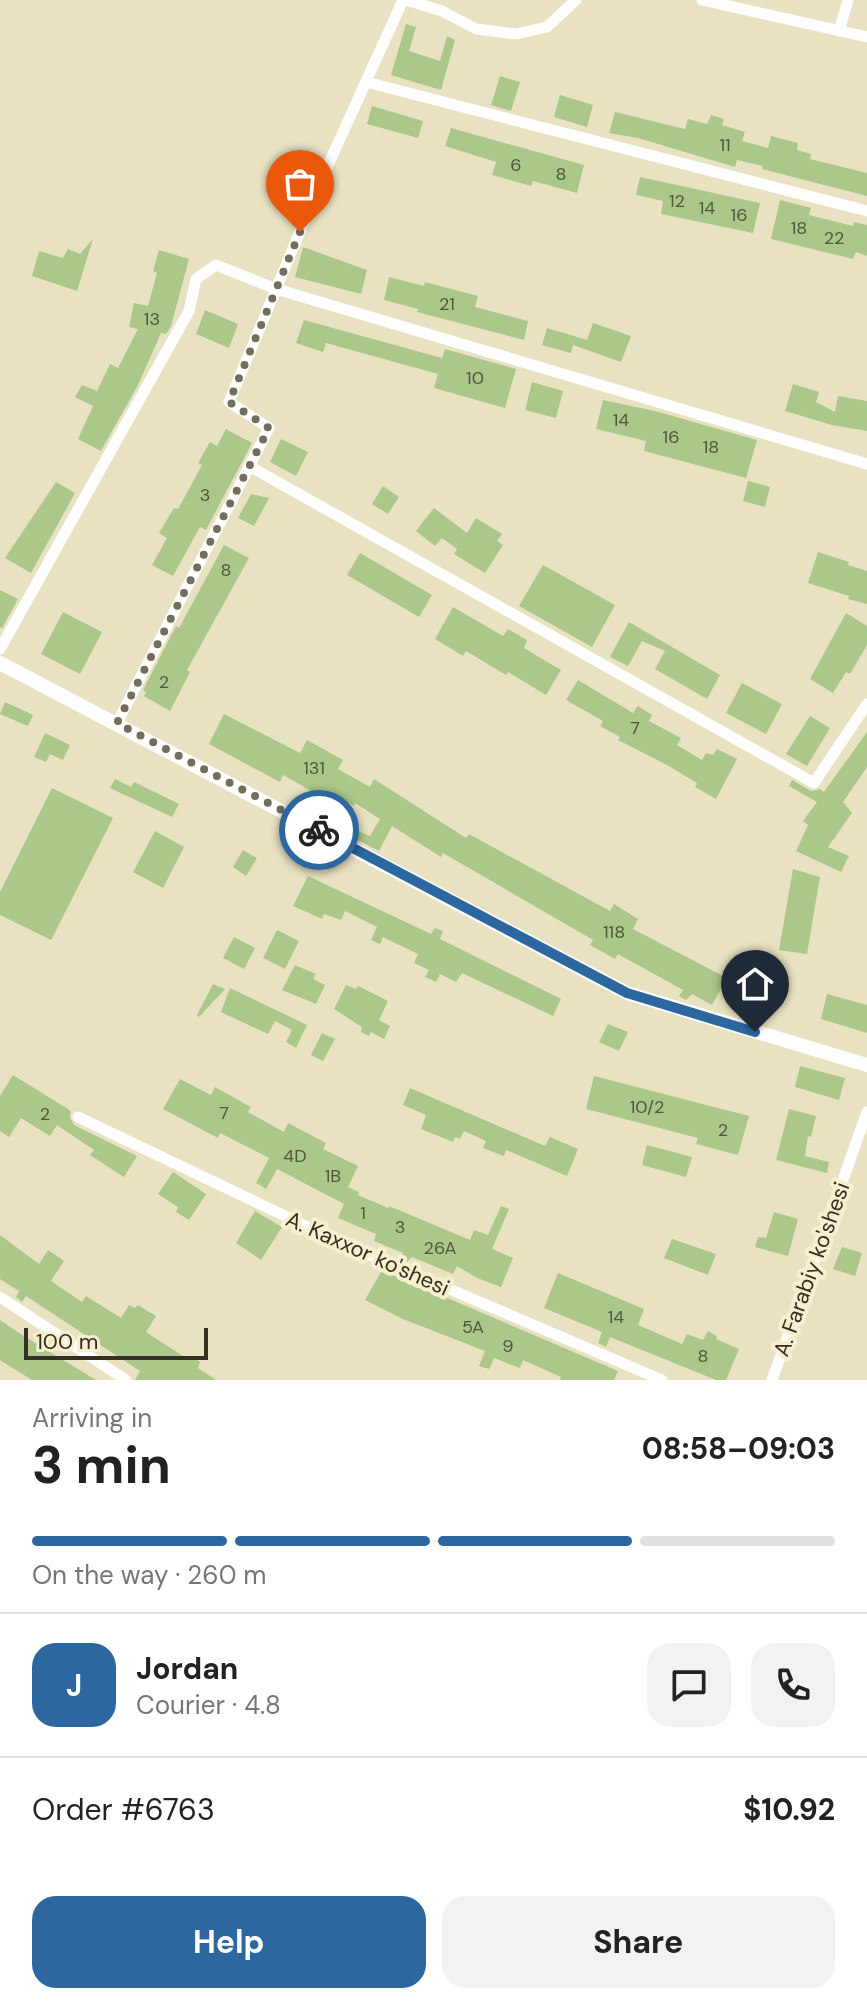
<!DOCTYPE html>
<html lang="en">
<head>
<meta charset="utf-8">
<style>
	:root { --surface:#fff; --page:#f2f2f2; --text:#222; --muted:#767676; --line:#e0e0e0; --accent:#2d679f }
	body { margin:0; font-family:"DM Sans",sans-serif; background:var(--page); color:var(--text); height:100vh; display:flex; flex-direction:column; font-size:30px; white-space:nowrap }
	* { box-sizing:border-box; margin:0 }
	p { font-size:26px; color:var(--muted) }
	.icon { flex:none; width:44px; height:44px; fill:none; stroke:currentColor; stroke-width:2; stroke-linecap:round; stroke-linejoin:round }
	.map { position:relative; height:1380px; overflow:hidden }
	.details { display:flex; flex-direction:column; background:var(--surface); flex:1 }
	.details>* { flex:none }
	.scale { position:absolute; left:24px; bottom:20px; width:184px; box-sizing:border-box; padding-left:8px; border:4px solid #333023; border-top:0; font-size:22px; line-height:28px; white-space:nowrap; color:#333023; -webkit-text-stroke:6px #f7efce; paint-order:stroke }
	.pin { position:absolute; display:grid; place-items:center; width:68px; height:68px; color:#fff; margin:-82px -34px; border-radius:50% 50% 50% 0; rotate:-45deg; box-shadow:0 0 8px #0007 }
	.pin .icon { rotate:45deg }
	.courier { position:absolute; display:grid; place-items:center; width:80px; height:80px; margin:-40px; border:6px solid #2d679f; border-radius:50%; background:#fff; color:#222; box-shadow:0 2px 10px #0007 }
	.head em { font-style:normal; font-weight:700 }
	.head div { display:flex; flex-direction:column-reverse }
	.head { display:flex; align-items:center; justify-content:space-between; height:136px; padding:0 32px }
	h1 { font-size:52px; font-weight:700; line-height:60px }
	.bar { display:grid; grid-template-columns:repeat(4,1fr); gap:12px 8px; align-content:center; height:96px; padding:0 32px }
	.bar i { height:10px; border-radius:6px; background:var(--line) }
	.bar .selected { background:var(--accent) }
	.bar p { grid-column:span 4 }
	.line { display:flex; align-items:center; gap:20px; padding:0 32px; border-top:2px solid var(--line) }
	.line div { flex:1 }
	.round { display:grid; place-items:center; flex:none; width:84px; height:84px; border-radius:24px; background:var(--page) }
	.action { display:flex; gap:16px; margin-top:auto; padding:16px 32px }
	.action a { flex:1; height:92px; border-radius:24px; background:var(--accent); color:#fff; font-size:32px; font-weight:700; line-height:92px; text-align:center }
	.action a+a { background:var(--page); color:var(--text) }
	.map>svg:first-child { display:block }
	.building { fill:#acc78a }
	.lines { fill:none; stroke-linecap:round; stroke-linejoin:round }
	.street { stroke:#fff; stroke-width:11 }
	.secondary { stroke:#fff; stroke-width:14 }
	.done { stroke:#736e5b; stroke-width:8; stroke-dasharray:0 14.4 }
	.route { stroke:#2d679f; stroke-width:10 }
	.labels { text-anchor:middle; stroke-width:8; stroke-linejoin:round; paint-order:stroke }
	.number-label { font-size:18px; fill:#51563d }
	.street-label { font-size:22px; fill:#333023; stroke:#f7efce }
</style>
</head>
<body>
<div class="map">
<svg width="867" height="1380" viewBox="0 0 867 1380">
	<rect width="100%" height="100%" fill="#e9e2c2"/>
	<g class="building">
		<path d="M406,24L416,27L409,51L440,61L447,36L455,40L441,90L391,75Z"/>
		<path d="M500,76L520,82L511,111L491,105Z"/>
		<path d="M560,95L593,105L587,127L554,117Z"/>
		<path d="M372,106L423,121L418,138L367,124Z"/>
		<path d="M615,112L685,129L688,119L707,124L711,115L724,119L722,125L745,132L742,141L768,148L771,136L798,143L797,150L811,154L810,159L867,173V196L762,169L763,166L737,160L735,167L638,138L609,133Z"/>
		<path d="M451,128L584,165L577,193L533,181L531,186L492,175L496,162L445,146Z"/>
		<path d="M640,177L760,203L753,233L661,214L663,201L636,195Z"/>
		<path d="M780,200L811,208L809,215L853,226L854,222L867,225V256L856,252L853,259L771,239Z"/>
		<path d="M93,239L77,291L32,276L39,251L63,258L68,249L80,254Z"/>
		<path d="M303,247L367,270L361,294L295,277Z"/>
		<path d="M159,250L189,259L171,326L166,334L161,333L138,385L101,451L78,439L93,406L75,397L82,385L97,391L110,364L118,368L138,329L129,327L134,303L148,306L157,273L153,271Z"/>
		<path d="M389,277L424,286L425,282L478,296L475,307L528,321L524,340L417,312L418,309L384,300Z"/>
		<path d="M205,310L238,324L229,348L196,334Z"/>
		<path d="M304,320L442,358L445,349L516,369L505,408L434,388L438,374L326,343L323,352L296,343Z"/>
		<path d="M593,323L631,336L621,362L573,345L571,353L542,345L547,328L587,340Z"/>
		<path d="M532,382L563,391L556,418L525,410Z"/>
		<path d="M793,384L819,392L816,402L835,412L838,396L867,401V431L832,425L785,411Z"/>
		<path d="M603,400L655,411L757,440L746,478L644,451L646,441L596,429Z"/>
		<path d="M226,429L252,443L206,530L200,527L173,576L152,565L167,538L159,533L174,508L178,509L202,465L198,463L210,442L217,446Z"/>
		<path d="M281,439L308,452L296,476L270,462Z"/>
		<path d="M748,481L770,487L765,507L743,501Z"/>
		<path d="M56,482L75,493L31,573L5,558Z"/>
		<path d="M383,486L399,497L388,514L372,504Z"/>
		<path d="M251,494L269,498L254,526L238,518Z"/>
		<path d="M434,508L467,533L476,518L502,534L497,541L503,545L485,573L454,554L457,549L442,538L435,546L416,531Z"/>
		<path d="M224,545L249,558L187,670L190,672L170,711L144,696L146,692L143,690L176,626L179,628Z"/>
		<path d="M818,552L849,562L848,565L867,571V604L848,599L849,596L808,583Z"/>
		<path d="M360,553L432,595L419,617L347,575Z"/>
		<path d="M543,565L615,605L592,647L519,606Z"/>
		<path d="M0,590L18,599L2,628L0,627Z"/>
		<path d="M453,607L503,636L508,629L527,640L524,648L561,670L546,695L508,672L506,675L466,651L463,656L435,639Z"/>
		<path d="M63,612L102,632L80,674L41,654Z"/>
		<path d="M846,613L867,626V645L850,674L846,672L833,693L810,679Z"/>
		<path d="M629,622L720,675L707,699L655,669L665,651L642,641L628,666L610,657Z"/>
		<path d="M578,680L633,713L638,706L652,715L649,721L681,738L677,745L702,760L706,753L713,755L717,749L737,759L716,799L695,787L697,783L667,765L618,740L620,737L600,726L603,721L566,700Z"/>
		<path d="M742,683L782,704L766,734L726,713Z"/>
		<path d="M5,702L33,715L28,726L0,714Z"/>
		<path d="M224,714L300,753L307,740L343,760L338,769L370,787L374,779L466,838L469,834L610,911L614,904L638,919L633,929L727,978L712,1005L692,994L686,1000L679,996L683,990L618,954L615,959L590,945L593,940L443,853L441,857L392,826L379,851L350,836L353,829L370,836L380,819L355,803L354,806L326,790L322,797L283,775L280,782L209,744Z"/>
		<path d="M810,716L830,728L807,766L786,754Z"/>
		<path d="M867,732V767L843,802L852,813L828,847L849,856L841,872L796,851L808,825L803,821L817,802L789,786L792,780L811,791L820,789L824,792Z"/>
		<path d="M45,733L70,745L63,760L50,754L46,762L34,757Z"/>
		<path d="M115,779L131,787L134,782L179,804L172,817L110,788Z"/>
		<path d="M52,788L113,818L51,940L0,915V892Z"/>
		<path d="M155,831L184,847L163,888L133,872Z"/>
		<path d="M243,850L257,858L246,876L233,867Z"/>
		<path d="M793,869L820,877L807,954L779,950Z"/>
		<path d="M308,876L431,934L435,928L443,931L440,939L561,999L553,1016L462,973L456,982L440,974L436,982L425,977L429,970L414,963L418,954L383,937L380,944L371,940L377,927L345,911L341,920L324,914L322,919L293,906Z"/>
		<path d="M277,930L299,941L285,969L263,958Z"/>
		<path d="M234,937L255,948L244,969L223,958Z"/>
		<path d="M295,965L316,974L313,979L325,985L316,1004L282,990Z"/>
		<path d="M213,984L225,989L199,1017L197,1015Z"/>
		<path d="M346,985L356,989L358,986L388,1001L379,1020L390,1026L384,1039L371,1032L369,1036L361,1032L362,1027L334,1009Z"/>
		<path d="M230,988L307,1025L296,1048L286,1042L292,1030L275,1021L268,1034L221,1012Z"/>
		<path d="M827,994L867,1005V1033L821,1019Z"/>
		<path d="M608,1024L628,1032L619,1051L599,1042Z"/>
		<path d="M322,1033L335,1039L323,1061L311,1055Z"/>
		<path d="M800,1066L845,1078L839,1100L795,1087Z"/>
		<path d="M13,1075L68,1109L71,1112L70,1118L74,1125L137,1156L124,1177L90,1155L94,1150L57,1125L50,1136L21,1118L9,1137L0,1131V1096Z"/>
		<path d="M594,1076L749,1116L738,1155L696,1144L698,1138L586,1109Z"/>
		<path d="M180,1079L211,1095L215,1087L251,1107L248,1112L284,1132L288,1123L326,1143L323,1149L358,1166L348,1187L359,1192L358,1195L388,1208L389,1206L470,1240L474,1230L488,1235L501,1206L509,1209L492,1249L513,1258L501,1287L477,1278L457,1266L453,1274L412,1257L407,1262L400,1259L403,1253L374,1241L376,1234L338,1218L344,1204L277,1169L266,1189L256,1183L269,1158L220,1133L218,1138L163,1109Z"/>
		<path d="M410,1088L545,1146L550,1137L578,1149L567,1176L506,1150L504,1156L483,1148L486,1141L464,1131L460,1139L455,1137L453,1142L421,1129L426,1115L403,1105Z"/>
		<path d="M789,1109L816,1116L811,1137L808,1136L805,1156L829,1162L827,1173L776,1160Z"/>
		<path d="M647,1145L692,1157L686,1177L642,1165Z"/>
		<path d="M173,1172L206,1194L189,1220L176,1212L178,1207L158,1194Z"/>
		<path d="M255,1211L282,1227L261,1260L236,1243Z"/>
		<path d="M774,1212L798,1219L788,1256L755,1247L758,1237L766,1238Z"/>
		<path d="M0,1235L39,1264L48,1250L64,1261L51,1281L82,1302L86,1296L121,1318L129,1305L135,1308L138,1305L156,1316L146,1332L189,1360L191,1356L200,1362L198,1368L216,1380H135L140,1371L26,1296L22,1302L16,1297L19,1291L0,1279Z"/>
		<path d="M672,1239L716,1254L708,1275L664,1258Z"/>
		<path d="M842,1247L862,1253L855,1276L833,1269Z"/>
		<path d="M382,1270L618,1371L614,1380H560L561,1377L523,1360L520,1368L494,1358L489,1369L479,1366L485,1351L403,1319L365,1300Z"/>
		<path d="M558,1273L644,1309L638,1325L682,1344L687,1334L703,1340L708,1331L717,1336L716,1339L739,1349L726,1380H716L610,1337L606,1347L598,1343L602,1332L544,1308Z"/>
		<path d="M0,1320L19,1333L96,1380H32L0,1360Z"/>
	</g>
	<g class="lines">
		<g class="street">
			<path d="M406,0L442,11L476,29L516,34L547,27L576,0"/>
			<path d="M702,0L867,37"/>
			<path d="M839,31L848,0"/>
			<path d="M366,82L867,211"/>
			<path d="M249,466L814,783L867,704"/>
			<path d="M0,649L189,311L196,279L216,265L276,289L867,464"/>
			<path d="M117,723L269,428L229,402L324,174L403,0"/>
			<path d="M78,1117L337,1241L662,1380"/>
			<path d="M0,1297L126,1380"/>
			<path d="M772,1380L867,1112"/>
		</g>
		<path class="secondary" d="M0,663L627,993L867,1065"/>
	</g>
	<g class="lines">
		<path class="done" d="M300,232L229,402L269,428L117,723L319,830"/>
		<path class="route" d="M319,830L627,993L755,1032"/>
	</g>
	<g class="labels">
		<g class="number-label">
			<text x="725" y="151">11</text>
			<text x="516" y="171">6</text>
			<text x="561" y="180">8</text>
			<text x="677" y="207">12</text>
			<text x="707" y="214">14</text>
			<text x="739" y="221">16</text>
			<text x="799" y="234">18</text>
			<text x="834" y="244">22</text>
			<text x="447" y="310">21</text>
			<text x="152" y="325">13</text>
			<text x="475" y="384">10</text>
			<text x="621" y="426">14</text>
			<text x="671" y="443">16</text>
			<text x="711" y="453">18</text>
			<text x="205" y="501">3</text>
			<text x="226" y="576">8</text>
			<text x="164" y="688">2</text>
			<text x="635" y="734">7</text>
			<text x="314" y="774">131</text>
			<text x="614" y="938">118</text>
			<text x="647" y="1113">10/2</text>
			<text x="224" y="1119">7</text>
			<text x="45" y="1120">2</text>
			<text x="723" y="1136">2</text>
			<text x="295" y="1162">4D</text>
			<text x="333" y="1182">1B</text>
			<text x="363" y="1219">1</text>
			<text x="400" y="1233">3</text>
			<text x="440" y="1254">26A</text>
			<text x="616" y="1323">14</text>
			<text x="473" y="1333">5A</text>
			<text x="508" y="1352">9</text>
			<text x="703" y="1362">8</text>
		</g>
		<g class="street-label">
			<text transform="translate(368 1253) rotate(24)" y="8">A. Kaxxor ko'shesi</text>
			<text transform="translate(811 1269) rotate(-70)" y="8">A. Farabiy ko'shesi</text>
		</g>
	</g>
</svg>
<div class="scale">100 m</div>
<div class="pin" style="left:300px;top:232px;background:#ea580c"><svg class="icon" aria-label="bag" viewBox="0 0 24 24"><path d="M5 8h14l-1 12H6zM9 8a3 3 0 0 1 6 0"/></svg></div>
<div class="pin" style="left:755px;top:1032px;background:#1f2937"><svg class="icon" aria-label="home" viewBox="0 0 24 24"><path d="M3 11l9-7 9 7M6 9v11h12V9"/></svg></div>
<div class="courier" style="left:319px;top:830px"><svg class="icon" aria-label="bike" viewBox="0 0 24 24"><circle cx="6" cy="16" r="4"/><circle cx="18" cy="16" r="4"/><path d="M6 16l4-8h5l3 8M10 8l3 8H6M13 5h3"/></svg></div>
</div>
<section class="details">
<div class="head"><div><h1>3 min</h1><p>Arriving in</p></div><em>08:58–09:03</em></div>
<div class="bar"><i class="selected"></i><i class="selected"></i><i class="selected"></i><i></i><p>On the way · 260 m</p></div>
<div class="line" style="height:144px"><b class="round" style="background:var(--accent);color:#fff">J</b><div><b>Jordan</b><p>Courier · 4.8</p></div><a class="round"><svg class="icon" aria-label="chat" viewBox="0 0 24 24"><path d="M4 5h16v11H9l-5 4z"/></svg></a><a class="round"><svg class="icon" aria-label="phone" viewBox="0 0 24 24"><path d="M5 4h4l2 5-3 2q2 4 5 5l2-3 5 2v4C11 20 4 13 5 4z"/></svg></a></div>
<div class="line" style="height:104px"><div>Order #6763</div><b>$10.92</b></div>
<div class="action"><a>Help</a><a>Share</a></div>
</section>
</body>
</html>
